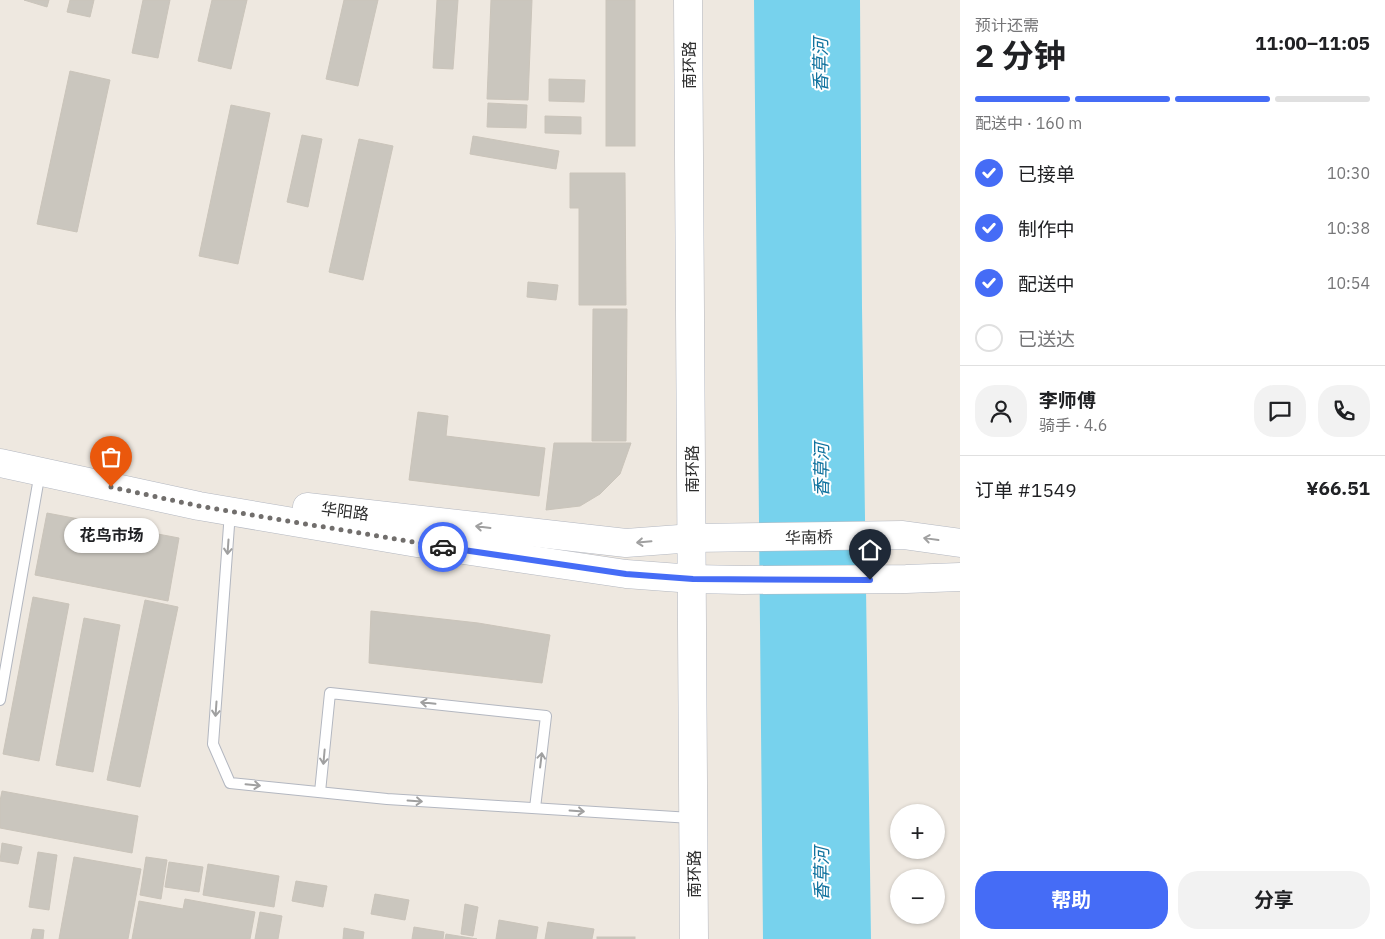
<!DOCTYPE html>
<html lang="zh">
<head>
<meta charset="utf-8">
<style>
	:root { --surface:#fff; --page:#f2f2f2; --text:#202124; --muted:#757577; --line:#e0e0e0; --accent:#456cf6 }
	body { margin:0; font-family:"IBM Plex Sans","Noto Sans SC",sans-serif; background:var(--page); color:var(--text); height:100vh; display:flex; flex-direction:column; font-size:19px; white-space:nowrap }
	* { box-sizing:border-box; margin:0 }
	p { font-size:16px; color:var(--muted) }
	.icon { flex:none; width:28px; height:28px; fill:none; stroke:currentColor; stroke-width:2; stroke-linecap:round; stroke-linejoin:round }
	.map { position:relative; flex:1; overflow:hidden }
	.details { display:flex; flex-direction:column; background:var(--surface); width:425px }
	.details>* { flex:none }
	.buttons { position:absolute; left:890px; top:804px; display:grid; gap:10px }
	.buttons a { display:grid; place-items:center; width:55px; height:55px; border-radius:50%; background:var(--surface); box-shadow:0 1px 4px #0004; font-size:25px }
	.pin { position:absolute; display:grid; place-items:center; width:42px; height:42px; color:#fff; margin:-51px -21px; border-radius:50% 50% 50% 0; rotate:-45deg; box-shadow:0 0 5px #0007 }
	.pin .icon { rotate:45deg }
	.courier { position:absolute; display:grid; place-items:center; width:50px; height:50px; margin:-25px; border:4px solid #456cf6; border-radius:50%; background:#fff; color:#222; box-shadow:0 1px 6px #0007 }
	.bubble { position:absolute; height:35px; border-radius:18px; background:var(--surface); box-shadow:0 1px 4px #0004; font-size:16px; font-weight:700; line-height:35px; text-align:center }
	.overview em { font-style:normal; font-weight:700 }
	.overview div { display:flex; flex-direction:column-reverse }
	.overview { display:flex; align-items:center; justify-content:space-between; height:85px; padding:0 15px }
	h1 { font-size:32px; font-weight:700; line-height:38px }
	.bar { display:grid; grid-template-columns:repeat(4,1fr); gap:8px 5px; align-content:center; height:60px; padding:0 15px }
	.bar i { height:6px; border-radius:4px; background:var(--line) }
	.bar .current { background:var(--accent) }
	.bar p { grid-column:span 4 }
	.line { display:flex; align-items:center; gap:12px; padding:0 15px; border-top:1px solid var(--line) }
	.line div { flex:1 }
	.round { display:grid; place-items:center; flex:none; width:52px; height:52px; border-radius:20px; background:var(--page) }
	ol { padding:0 15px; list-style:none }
	li { display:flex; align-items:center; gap:15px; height:55px }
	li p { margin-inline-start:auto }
	li .icon { padding:5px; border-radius:50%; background:var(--accent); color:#fff; stroke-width:4 }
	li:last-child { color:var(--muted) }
	li i { width:28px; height:28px; border:2px solid var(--line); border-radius:50% }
	.button { display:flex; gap:10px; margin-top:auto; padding:10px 15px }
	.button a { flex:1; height:58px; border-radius:20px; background:var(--accent); color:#fff; font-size:20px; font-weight:700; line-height:58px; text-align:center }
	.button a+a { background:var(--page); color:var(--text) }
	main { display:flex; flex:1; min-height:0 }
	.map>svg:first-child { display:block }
	.water { fill:#77d2ed }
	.building { fill:#cac6be; stroke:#cac4ba }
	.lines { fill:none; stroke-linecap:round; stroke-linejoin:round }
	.lane-casing { stroke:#b3b7c0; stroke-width:12 }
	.secondary-casing { stroke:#b3b7c0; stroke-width:29 }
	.lane { stroke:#fff; stroke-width:10 }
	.secondary { stroke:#fff; stroke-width:28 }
	.oneway { stroke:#a0a0a0 }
	.done { stroke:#716e6c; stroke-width:5; stroke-dasharray:0 9 }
	.route { stroke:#456cf6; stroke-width:6 }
	.labels { text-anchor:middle; stroke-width:4; stroke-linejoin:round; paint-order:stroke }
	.street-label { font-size:16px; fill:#2d2d2d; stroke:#fff }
	.water-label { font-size:18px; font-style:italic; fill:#10729e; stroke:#fff }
</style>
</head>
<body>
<main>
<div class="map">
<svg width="960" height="939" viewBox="0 0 960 939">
	<rect width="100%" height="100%" fill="#eee8e0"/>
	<path class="water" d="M754,0H860L862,308L871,939H763Z"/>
	<g class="building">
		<path d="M24,0H49L47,7Z"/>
		<path d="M70,0H94L90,17L67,12Z"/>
		<path d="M143,0H170L158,58L132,53Z"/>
		<path d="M212,0H247L231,69L198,61Z"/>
		<path d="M344,0H378L358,86L326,79Z"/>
		<path d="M437,0H458L453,69L433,68Z"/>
		<path d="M491,0H532L528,100L487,99Z"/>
		<rect x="606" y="0" width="29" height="146"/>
		<path d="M70,71L110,80L77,232L37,224Z"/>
		<path d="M549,79L585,80L584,102L549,101Z"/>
		<path d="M488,103L527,105L526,128L487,127Z"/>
		<path d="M231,105L270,113L238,264L199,256Z"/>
		<path d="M545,116L581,117V134L545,133Z"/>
		<path d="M302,135L322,139L308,207L287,202Z"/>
		<path d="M473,136L559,151L556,169L470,154Z"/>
		<path d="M359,139L393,146L363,280L329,272Z"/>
		<path d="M570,173H625L626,305H579V208H570Z"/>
		<path d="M528,282L558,285L556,300L527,297Z"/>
		<path d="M593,309H627L626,441H592Z"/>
		<path d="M418,412L448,416L446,436L545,448L539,496L409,480Z"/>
		<path d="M554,443H631L620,474L600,494L580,506L546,510Z"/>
		<path d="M47,513L179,538L168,601L35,575Z"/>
		<path d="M33,597L69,604L39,761L3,754Z"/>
		<path d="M145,600L178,607L140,787L107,780Z"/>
		<path d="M371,611L478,623L550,635L542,683L369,663Z"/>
		<path d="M84,618L120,625L93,772L56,765Z"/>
		<path d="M2,791L138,816L132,853L0,828V801Z"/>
		<path d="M2,843L22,847L18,864L0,861Z"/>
		<path d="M38,852L57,855L49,910L29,907Z"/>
		<path d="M74,857L141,869L128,939H59Z"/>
		<path d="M146,857L167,860L161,899L140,895Z"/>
		<path d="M169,862L203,867L199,892L165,887Z"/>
		<path d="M208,864L279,876L274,907L203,895Z"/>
		<path d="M296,881L327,886L323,907L292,901Z"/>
		<path d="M375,894L409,900L405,920L371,914Z"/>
		<path d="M185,899L255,912L250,939H132L139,901L183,909Z"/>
		<path d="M465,904L478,907L473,936L461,934Z"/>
		<path d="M260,912L282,916L278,939H255Z"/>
		<path d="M499,920L538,927L536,939H496Z"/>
		<path d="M548,922L594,929L592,939H545Z"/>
		<path d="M414,927L444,932L443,939H412Z"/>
		<path d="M344,928L364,932L363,939H343Z"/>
		<path d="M33,929L44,930L43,939H31Z"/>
		<path d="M446,934L477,939H445Z"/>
		<rect x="597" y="937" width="38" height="2"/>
	</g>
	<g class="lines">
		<g class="lane-casing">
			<g id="lane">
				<path d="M230,512L213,744L230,783L387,799L691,818"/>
				<path d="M0,700L40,472"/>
				<path d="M320,792L330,693L546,716L535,808"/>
			</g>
		</g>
		<g class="secondary-casing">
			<g id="secondary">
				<path d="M688,0L694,939"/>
				<path d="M0,463L199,506L417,543L626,574L693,579L743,580L906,579L960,577"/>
				<path d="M307,507L626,543L693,538L903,535L960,543"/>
			</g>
		</g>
		<use href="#lane" class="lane"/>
		<use href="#secondary" class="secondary"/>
	</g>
	<defs><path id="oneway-shaft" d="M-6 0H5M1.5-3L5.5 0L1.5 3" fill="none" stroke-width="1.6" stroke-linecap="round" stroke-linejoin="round" transform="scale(1.25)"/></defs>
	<g class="oneway">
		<use href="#oneway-shaft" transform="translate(483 527) rotate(-173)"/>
		<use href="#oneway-shaft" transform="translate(931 539) rotate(-172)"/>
		<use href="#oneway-shaft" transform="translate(644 542) rotate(175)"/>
		<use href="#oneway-shaft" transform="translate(228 547) rotate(94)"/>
		<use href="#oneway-shaft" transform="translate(428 703) rotate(-174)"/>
		<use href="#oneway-shaft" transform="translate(216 709) rotate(94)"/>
		<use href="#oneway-shaft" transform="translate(324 757) rotate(95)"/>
		<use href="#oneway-shaft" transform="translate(541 760) rotate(-83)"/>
		<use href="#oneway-shaft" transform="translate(253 785) rotate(6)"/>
		<use href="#oneway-shaft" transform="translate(415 801) rotate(4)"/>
		<use href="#oneway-shaft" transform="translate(577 811) rotate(4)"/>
	</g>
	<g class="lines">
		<path class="done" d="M111,487L199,506L443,547"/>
		<path class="route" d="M443,547L626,574L693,579L870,580"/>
	</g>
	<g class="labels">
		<g class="street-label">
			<text transform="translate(689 65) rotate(-90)" y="6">南环路</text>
			<text transform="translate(692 469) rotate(-90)" y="6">南环路</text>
			<text transform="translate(345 511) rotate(7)" y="6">华阳路</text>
			<text transform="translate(809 537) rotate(-1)" y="6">华南桥</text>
			<text transform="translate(694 874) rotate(-90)" y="6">南环路</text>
		</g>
		<g class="water-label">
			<text transform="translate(821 65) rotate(-90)" y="6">香草河</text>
			<text transform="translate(822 470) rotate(-90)" y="6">香草河</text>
			<text transform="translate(822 874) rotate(-90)" y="6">香草河</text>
		</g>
	</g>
</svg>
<div class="buttons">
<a>+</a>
<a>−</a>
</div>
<div class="pin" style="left:111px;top:487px;background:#ea580c"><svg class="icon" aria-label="bag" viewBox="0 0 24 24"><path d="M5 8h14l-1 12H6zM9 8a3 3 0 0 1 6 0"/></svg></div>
<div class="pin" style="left:870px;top:580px;background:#1f2937"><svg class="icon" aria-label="home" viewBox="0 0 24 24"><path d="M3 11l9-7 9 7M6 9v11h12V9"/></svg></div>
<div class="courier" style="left:443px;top:547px"><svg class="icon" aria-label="car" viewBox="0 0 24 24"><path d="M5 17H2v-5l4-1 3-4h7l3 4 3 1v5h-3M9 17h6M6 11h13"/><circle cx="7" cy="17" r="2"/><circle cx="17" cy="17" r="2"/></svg></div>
<div class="bubble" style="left:64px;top:518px;width:95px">花鸟市场</div>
</div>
<section class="details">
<div class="overview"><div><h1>2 分钟</h1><p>预计还需</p></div><em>11:00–11:05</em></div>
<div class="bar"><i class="current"></i><i class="current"></i><i class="current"></i><i></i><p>配送中 · 160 m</p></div>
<ol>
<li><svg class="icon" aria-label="check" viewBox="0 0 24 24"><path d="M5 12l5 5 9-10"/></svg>已接单<p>10:30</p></li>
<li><svg class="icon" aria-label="check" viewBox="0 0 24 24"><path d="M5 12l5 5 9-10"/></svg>制作中<p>10:38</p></li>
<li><svg class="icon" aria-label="check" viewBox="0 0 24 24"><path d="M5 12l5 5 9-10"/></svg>配送中<p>10:54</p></li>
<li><i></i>已送达</li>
</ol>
<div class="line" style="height:90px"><a class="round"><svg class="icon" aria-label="person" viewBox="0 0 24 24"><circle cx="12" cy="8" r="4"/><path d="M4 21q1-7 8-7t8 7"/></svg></a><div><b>李师傅</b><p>骑手 · 4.6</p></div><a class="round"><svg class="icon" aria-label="chat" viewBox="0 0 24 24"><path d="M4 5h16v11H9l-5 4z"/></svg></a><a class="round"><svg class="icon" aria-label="phone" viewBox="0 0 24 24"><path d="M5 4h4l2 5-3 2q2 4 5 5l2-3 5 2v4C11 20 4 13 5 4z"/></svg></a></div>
<div class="line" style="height:65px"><div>订单 #1549</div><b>¥66.51</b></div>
<div class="button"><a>帮助</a><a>分享</a></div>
</section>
</main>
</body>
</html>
